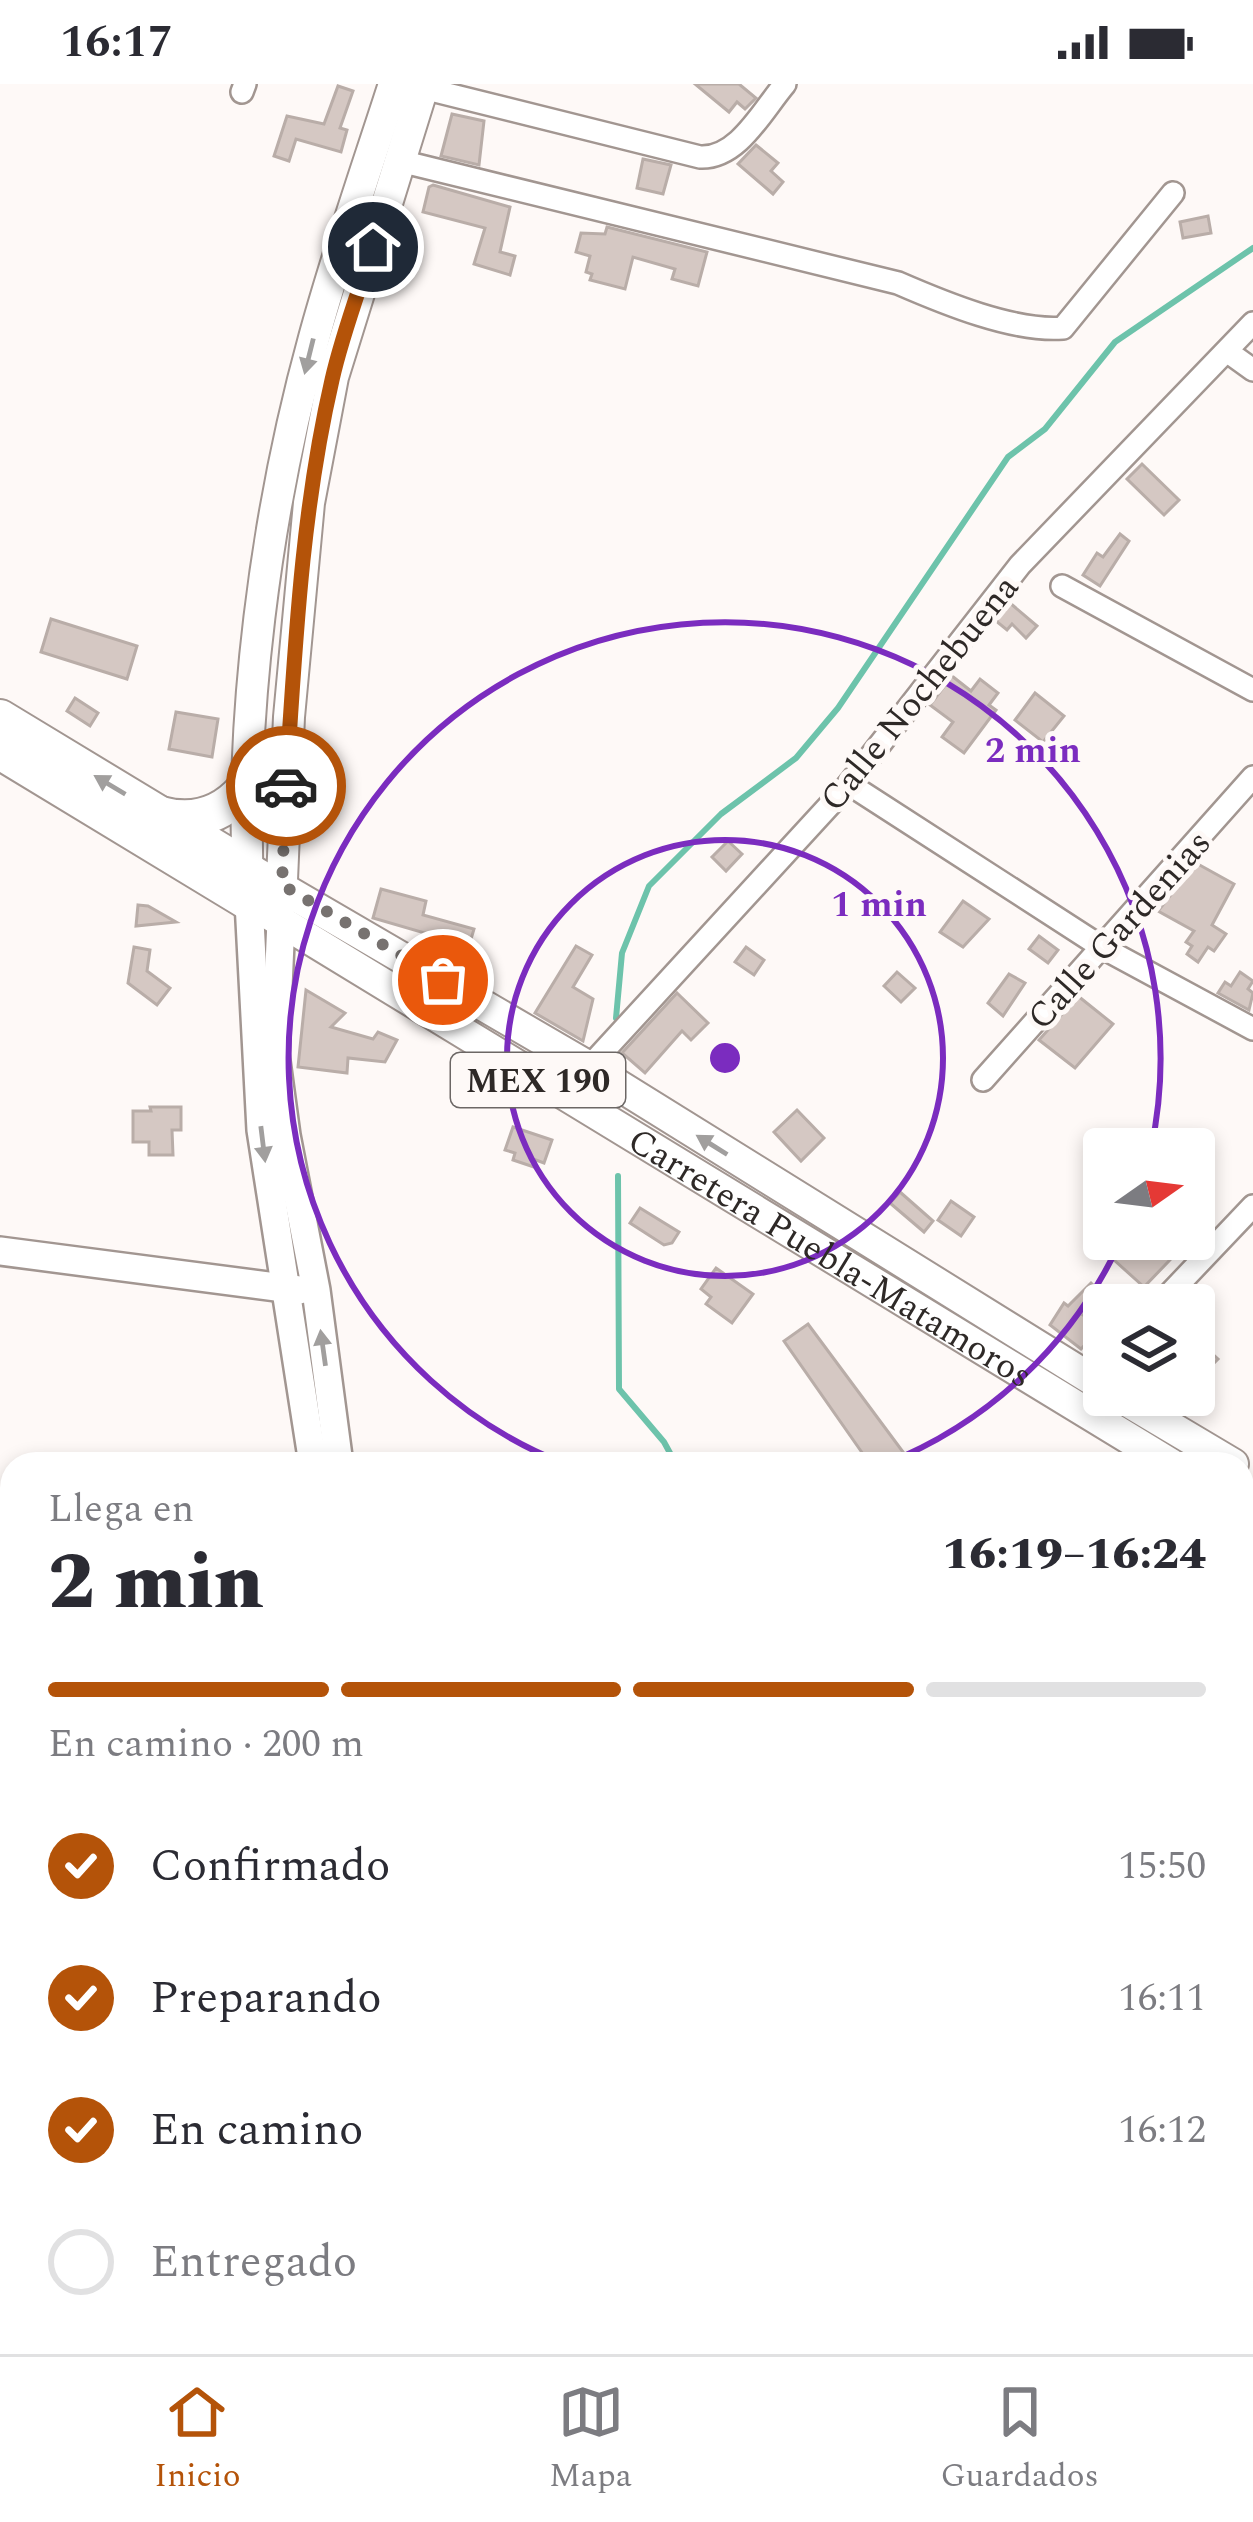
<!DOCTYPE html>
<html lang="es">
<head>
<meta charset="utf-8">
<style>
	:root { --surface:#fff; --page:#f2f2f3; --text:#2b2b33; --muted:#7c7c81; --line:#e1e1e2; --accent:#b45309 }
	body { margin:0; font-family:Spectral,serif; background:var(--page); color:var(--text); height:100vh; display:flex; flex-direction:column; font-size:45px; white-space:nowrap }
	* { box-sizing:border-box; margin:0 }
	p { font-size:39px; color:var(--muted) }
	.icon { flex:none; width:66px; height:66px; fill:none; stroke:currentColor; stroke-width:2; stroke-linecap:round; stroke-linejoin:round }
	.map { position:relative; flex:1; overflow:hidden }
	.panel { position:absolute; left:0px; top:1368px; width:1254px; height:903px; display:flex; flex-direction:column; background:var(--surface); border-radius:36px 36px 0 0; box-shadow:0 6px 18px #0003 }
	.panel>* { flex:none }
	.needle { width:78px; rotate:76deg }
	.buttons { position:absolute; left:1083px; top:1044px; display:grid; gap:24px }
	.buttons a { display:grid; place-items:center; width:132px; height:132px; border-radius:12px; background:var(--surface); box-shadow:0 6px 18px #0003; font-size:60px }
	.pin { position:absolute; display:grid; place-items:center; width:102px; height:102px; color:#fff; margin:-51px; border:6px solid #fff; border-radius:50%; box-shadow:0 3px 12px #0007 }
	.courier { position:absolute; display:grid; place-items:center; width:120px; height:120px; margin:-60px; border:9px solid #b45309; border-radius:50%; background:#fff; color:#222; box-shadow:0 3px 15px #0007 }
	.overview em { font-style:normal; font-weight:800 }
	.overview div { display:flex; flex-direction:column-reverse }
	.overview { display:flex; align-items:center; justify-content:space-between; height:204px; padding:0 48px }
	h1 { font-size:78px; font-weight:800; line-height:90px }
	.bar { display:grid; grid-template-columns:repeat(4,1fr); gap:18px 12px; align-content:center; height:144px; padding:0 48px }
	.bar i { height:15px; border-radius:9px; background:var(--line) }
	.bar .on { background:var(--accent) }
	.bar p { grid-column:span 4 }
	ol { padding:0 48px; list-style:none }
	li { display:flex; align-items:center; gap:36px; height:132px }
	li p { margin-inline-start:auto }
	li .icon { padding:12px; border-radius:50%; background:var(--accent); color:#fff; stroke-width:4 }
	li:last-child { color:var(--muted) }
	li i { width:66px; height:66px; border:6px solid var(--line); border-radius:50% }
	.status { display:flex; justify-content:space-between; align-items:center; height:84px; padding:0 60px; background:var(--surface); direction:ltr }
	.status svg { height:33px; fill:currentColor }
	.menu { display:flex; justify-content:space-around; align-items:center; height:168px; border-top:3px solid var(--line); background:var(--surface); font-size:33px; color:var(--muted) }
	.menu a { display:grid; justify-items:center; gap:6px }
	.menu .on { color:var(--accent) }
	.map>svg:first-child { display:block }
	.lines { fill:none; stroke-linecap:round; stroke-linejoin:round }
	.stream { stroke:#6dc3ab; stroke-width:6 }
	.building { fill:#d5c8c3; stroke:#b9ada8; stroke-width:3 }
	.street-casing { stroke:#a29691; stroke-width:26 }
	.secondary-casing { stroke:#a29691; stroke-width:32 }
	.primary-casing { stroke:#a29691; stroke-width:34 }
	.highway-casing { stroke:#a29691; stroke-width:40 }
	.street { stroke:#fff; stroke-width:21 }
	.secondary { stroke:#fff; stroke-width:27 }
	.primary { stroke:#fff; stroke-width:30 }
	.highway { stroke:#fff; stroke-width:36 }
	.oneway { fill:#a19f9e }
	.done { stroke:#777270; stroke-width:12; stroke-dasharray:0 21.6 }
	.route { stroke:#b45309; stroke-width:15 }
	.ring { fill:none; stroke:#7b2cbf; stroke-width:6 }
	.labels { text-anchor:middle; stroke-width:10; stroke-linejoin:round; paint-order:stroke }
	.shield { fill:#fef9f7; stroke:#6c6765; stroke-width:3 }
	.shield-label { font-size:33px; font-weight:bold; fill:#2e2927 }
	.street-label { font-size:36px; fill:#2e2927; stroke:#fef9f7 }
	.centre { fill:#7b2cbf; stroke:#fef9f7; stroke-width:6 }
	.ring-label { font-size:36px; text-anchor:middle; font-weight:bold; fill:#7b2cbf; stroke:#fef9f7; stroke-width:10; stroke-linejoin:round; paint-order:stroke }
</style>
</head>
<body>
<div class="status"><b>16:17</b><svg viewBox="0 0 49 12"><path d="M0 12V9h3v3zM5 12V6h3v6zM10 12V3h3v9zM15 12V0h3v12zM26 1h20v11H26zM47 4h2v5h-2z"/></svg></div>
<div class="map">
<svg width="1253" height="2270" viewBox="0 0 1253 2270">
	<rect width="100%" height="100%" fill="#fef9f7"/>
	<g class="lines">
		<g class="stream">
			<path d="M616,934L622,869L649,802L721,730L796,674L838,624L1008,373L1045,345L1115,258L1253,164"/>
			<path d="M618,1092L619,1305L664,1358L676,1380"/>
			<path d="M433,2270L437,2259"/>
		</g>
	</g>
	<g class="building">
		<path d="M695,0H739L756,14L745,25L737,18L729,28Z"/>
		<path d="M338,2L353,7L340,44L347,46L341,68L296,55L289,77L274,72L287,32L324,40Z"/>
		<path d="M452,30L484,37L479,81L441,72Z"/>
		<path d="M756,61L778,79L771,87L783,98L773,110L738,80Z"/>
		<path d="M643,75L671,81L663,110L637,104Z"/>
		<path d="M433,101L510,123L500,168L515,172L510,191L474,180L485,144L423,128L429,103Z"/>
		<path d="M1208,132L1211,149L1183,154L1180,138Z"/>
		<path d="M607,143L707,168L698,202L672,195L675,185L633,173L625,205L590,196L592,190L586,188L590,172L576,168L581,149L605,150Z"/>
		<path d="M1142,380L1179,416L1164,431L1127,395Z"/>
		<path d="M1120,450L1129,457L1100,502L1083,491L1097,469L1103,473Z"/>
		<path d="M1010,519L1037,542L1026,554L1012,540L1007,546L996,537Z"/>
		<path d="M51,535L137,562L127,595L41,568Z"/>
		<path d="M952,592L971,607L980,595L998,609L989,621L996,626L964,669L942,653L953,638L930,621Z"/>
		<path d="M1035,609L1064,632L1043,658L1015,636Z"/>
		<path d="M75,614L98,629L90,642L67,627Z"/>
		<path d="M176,628L218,635L212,673L169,665Z"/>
		<path d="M728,757L742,770L726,787L712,773Z"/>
		<path d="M1196,779L1234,800L1212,841L1226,850L1214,867L1208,863L1198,878L1187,870L1192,862L1186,858L1194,847L1158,827Z"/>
		<path d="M381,805L426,817L423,831L474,845L469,862L373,834Z"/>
		<path d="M963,817L989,835L963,863L940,848Z"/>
		<path d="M138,821L148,822L176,838L136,842Z"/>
		<path d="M1039,852L1058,866L1048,879L1029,865Z"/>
		<path d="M576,862L592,871L573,903L593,915L583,957L535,929Z"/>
		<path d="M134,863L150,866L147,887L170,904L157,921L128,899Z"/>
		<path d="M746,863L764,876L754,891L735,878Z"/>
		<path d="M897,888L915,904L901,918L884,902Z"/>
		<path d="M1240,888L1253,897L1248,905L1253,909L1249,926L1218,909L1225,898L1231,902Z"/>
		<path d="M1009,890L1025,899L1003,932L988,919Z"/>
		<path d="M306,906L345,929L331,943L373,955L378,948L397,956L385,978L348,974L347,989L298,983Z"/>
		<path d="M677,909L708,939L691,956L682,947L645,989L622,969Z"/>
		<path d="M1078,912L1113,940L1075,984L1039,956Z"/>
		<path d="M150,1023H181V1046H172L173,1071H149V1058H133V1027H151Z"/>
		<path d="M797,1026L824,1054L801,1077L774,1048Z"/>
		<path d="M513,1043L552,1056L544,1079L536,1076L534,1083L513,1076L515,1069L505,1066Z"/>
		<path d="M900,1108L933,1137L924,1148L890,1119Z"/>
		<path d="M951,1117L974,1133L961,1152L938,1136Z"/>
		<path d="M640,1124L679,1148L672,1159L664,1161L630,1139Z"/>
		<path d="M1133,1155H1190L1144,1203L1114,1176Z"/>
		<path d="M716,1184L753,1210L732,1239L706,1220L711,1213L701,1205Z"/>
		<path d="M1091,1199L1103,1211L1083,1231L1102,1243L1081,1265L1050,1241L1064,1219L1068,1222Z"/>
		<path d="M808,1240L906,1372L895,1380L889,1372L870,1380L784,1257Z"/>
		<path d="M1194,1253L1218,1275L1194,1299Z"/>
	</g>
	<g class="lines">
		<g class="street-casing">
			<g id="street">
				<path d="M423,4L700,73C738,75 762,27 785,0"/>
				<path d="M242,8L245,0"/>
				<path d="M400,77L898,199C944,219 1014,248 1063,244L1173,109"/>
				<path d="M1228,268L1253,286"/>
				<path d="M1062,502L1253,606"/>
				<path d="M849,700L1103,864L1253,945"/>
				<path d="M589,983L849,700L1020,481L1253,239"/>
				<path d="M983,996L1253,693"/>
				<path d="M1159,1221L1253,1122"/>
				<path d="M1242,1468L1253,1475"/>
				<path d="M1242,1848L1253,1836"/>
				<path d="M797,2259L813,2270"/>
				<path d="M613,2270L619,2259"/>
				<path d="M954,2270L958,2259"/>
			</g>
		</g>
		<g class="secondary-casing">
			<g id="secondary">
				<path d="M249,818L261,1046L313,1380"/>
				<path d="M281,837L275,970L286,1051L316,1206L339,1380"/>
				<path d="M0,1167L299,1206"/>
				<path d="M357,2270V2259"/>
				<path d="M376,2270V2259"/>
			</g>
		</g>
		<g class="primary-casing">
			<g id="primary">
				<path id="s1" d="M394,0C367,84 337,169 314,254C266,428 238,638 249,818L1171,1380"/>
				<path d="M246,783L589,983L1104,1303"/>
				<path d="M281,819L289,633L309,419L333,293L424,0"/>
				<path d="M1117,1311L1233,1380"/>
				<path d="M1242,1424L1253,1431"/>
			</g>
		</g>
		<g class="highway-casing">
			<g id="highway">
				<path d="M0,634L246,783"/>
				<path d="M0,667L249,818"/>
				<path d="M161,731C194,740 222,731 244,706"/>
			</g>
		</g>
		<use href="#street" class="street"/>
		<use href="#secondary" class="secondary"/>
		<use href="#primary" class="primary"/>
		<use href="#highway" class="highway"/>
	</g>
	<defs><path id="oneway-solid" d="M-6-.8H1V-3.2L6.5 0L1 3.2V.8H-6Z" transform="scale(3)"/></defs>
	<g class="oneway">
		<use href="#oneway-solid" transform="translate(309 272) rotate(104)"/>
		<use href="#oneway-solid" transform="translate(110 701) rotate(-149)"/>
		<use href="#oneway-solid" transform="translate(263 1060) rotate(83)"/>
		<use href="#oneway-solid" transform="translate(712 1061) rotate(-148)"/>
		<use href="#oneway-solid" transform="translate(323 1264) rotate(-98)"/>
	</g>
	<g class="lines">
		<path class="done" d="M286,702L282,801L443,896"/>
		<path class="route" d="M286,702C295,566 301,430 332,296C342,251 359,207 373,163"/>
	</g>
	<g class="ring">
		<circle cx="725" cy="974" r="218"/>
		<path d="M1120 1158A436 436 0 0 1 885 1380M565 1380A436 436 0 1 1 1151 1065"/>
	</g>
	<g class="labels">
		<rect class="shield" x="451" y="969" width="174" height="54" rx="9"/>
		<g class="shield-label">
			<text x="538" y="1008">MEX 190</text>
		</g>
		<g class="street-label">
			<text transform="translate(918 608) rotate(-51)" y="13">Calle Nochebuena</text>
			<text transform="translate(1118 845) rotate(-48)" y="13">Calle Gardenias</text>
			<text dy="13" stroke="none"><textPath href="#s1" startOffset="1518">Carretera Puebla-Matamoros</textPath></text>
		</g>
	</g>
	<circle cx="725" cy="974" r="18" class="centre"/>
	<g class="ring-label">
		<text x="1033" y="678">2 min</text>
		<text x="879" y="832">1 min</text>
	</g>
</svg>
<div class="buttons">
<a><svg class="needle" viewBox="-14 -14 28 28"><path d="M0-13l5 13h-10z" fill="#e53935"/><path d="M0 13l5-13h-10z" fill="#7c7c81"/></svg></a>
<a><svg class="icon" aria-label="layers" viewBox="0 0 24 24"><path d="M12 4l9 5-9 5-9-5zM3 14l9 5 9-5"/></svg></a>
</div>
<div class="pin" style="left:443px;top:896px;background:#ea580c"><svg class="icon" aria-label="bag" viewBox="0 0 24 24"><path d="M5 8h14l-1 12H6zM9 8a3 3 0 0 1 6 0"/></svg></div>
<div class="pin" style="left:373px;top:163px;background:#1f2937"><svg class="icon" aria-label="home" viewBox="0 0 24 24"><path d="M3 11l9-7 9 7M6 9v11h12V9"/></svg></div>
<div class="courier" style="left:286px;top:702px"><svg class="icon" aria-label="car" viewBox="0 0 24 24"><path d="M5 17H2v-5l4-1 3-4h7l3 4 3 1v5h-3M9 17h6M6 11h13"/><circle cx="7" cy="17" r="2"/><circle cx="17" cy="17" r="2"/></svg></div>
<section class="panel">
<div class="overview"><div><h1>2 min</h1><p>Llega en</p></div><em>16:19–16:24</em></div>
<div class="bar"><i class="on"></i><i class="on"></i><i class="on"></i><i></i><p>En camino · 200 m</p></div>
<ol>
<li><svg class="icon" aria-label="check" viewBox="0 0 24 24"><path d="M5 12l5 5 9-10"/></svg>Confirmado<p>15:50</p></li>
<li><svg class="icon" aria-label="check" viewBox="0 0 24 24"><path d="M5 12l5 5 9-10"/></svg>Preparando<p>16:11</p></li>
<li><svg class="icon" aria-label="check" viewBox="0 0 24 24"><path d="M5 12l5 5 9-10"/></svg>En camino<p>16:12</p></li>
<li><i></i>Entregado</li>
</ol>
</section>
</div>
<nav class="menu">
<a class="on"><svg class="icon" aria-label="home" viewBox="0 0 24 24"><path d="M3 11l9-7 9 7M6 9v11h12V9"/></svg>Inicio</a>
<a><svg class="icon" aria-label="map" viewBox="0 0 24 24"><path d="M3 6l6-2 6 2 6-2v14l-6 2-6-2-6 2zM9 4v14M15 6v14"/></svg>Mapa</a>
<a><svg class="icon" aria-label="saved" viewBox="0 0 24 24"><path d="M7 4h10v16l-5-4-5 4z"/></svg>Guardados</a>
</nav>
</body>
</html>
